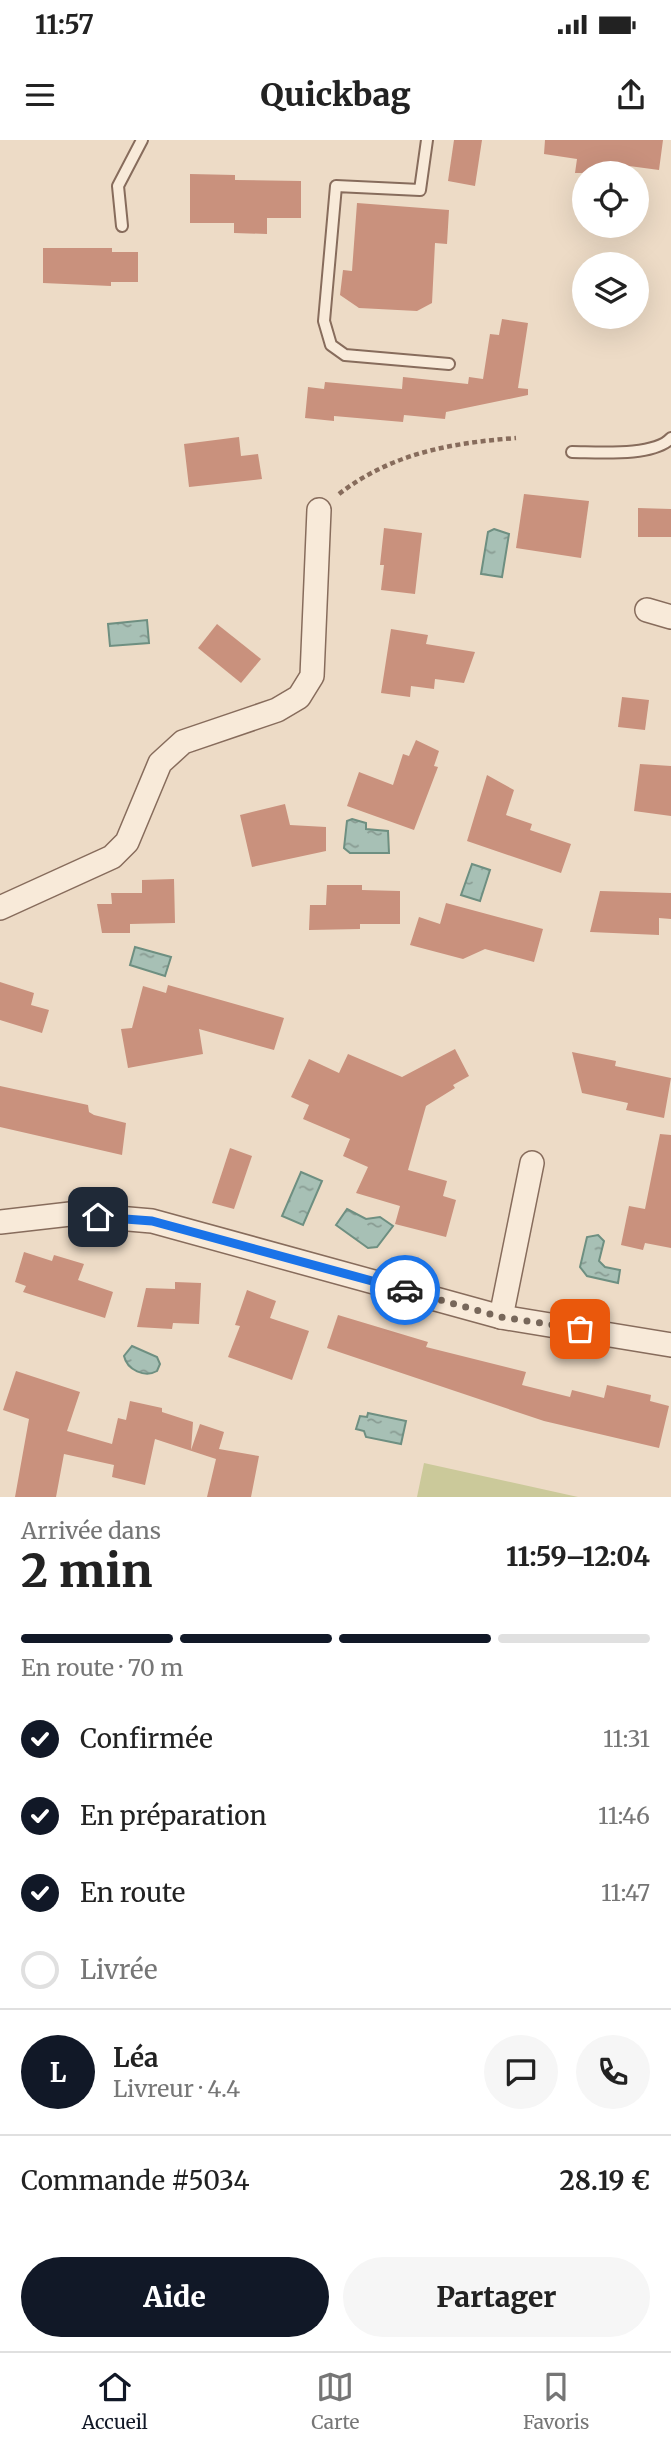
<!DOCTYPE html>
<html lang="fr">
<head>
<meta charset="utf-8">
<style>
	:root { --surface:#fff; --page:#f6f6f6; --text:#222; --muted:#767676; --line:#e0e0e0; --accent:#111827 }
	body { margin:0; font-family:Merriweather,serif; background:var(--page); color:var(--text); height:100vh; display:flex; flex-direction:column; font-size:26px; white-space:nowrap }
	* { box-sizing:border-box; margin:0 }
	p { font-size:23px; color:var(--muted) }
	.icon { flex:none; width:38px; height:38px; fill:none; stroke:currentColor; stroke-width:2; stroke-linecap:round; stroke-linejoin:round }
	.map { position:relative; height:1357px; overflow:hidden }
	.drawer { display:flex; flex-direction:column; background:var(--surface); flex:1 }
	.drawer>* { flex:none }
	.controls { position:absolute; left:572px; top:21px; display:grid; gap:14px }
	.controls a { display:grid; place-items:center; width:77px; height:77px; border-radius:50%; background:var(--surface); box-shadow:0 7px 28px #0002; font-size:35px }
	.pin { position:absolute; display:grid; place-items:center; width:60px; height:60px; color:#fff; margin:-30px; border-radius:14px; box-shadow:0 4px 10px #0006 }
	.courier { position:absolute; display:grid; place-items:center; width:70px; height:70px; margin:-35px; border:5px solid #1a73e8; border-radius:50%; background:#fff; color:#222; box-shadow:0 2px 9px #0007 }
	.overview em { font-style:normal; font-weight:800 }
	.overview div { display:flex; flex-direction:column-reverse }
	.overview { display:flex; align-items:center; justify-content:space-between; height:119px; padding:0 21px }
	h1 { font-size:46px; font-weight:800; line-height:52px }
	.bar { display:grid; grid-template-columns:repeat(4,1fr); gap:10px 7px; align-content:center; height:84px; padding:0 21px }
	.bar i { height:9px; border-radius:5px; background:var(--line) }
	.bar .active { background:var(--accent) }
	.bar p { grid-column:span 4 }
	.line { display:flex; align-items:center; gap:18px; padding:0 21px; border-top:2px solid var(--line) }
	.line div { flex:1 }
	.round { display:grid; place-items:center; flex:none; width:74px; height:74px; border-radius:37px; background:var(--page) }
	ol { padding:0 21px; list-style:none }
	li { display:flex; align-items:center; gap:21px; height:77px }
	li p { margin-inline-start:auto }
	li .icon { padding:7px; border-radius:50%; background:var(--accent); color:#fff; stroke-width:4 }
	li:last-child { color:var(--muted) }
	li i { width:38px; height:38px; border:4px solid var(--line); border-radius:50% }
	.cta { display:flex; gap:14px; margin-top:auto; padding:14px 21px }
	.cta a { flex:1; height:80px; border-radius:42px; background:var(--accent); color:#fff; font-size:28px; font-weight:800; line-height:80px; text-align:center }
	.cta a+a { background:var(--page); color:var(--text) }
	.status { display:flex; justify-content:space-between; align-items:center; height:49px; padding:0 35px; background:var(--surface); direction:ltr }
	.status svg { height:19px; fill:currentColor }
	header { display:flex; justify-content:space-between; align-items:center; height:91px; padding:0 21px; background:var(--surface); font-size:32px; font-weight:800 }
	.tab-bar { display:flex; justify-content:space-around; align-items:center; height:98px; border-top:2px solid var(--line); background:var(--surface); font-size:19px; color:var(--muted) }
	.tab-bar a { display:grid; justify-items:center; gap:4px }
	.tab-bar .active { color:var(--accent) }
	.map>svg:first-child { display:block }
	.green { fill:#cbc99a }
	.water { fill:url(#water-ripples); stroke:#6e8f81; stroke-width:2 }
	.building { fill:#c9917d }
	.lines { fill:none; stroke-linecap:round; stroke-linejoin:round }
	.lane-casing { stroke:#876c5c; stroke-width:14 }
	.street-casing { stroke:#876c5c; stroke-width:26 }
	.path { stroke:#876c5c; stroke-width:4.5; stroke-dasharray:5 3.5; stroke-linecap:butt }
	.lane { stroke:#f8ead9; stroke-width:10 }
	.street { stroke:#f8ead9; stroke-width:23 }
	.done { stroke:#77675a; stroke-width:7; stroke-dasharray:0 12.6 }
	.route { stroke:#1a73e8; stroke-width:9 }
</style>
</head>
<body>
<div class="status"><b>11:57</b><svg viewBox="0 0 49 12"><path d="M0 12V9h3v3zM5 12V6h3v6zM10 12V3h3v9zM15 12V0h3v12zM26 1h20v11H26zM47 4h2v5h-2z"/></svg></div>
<header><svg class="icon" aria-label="menu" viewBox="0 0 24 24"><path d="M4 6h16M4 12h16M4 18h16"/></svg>Quickbag<svg class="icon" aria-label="share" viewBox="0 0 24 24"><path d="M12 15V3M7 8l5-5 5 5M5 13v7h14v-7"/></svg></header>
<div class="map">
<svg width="671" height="1357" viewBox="0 0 671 1357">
	<defs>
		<pattern id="water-ripples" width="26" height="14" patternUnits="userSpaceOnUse" patternTransform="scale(1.75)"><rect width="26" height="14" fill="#a7c0b5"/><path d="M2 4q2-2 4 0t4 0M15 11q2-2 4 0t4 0" fill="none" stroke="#899c93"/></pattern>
	</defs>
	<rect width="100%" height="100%" fill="#eddbc6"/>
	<path class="green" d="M424,1323L578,1357H417Z"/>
	<g class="water">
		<path d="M494,389L509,394L502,437L481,434L488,392Z"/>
		<path d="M147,480L149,503L110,506L108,484Z"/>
		<path d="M352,679L366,683V689L388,691L389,713H350L344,708L347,681Z"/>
		<path d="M472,724L490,730L480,761L461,755Z"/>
		<path d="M135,807L171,817L165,836L130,825Z"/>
		<path d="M301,1032L322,1041L303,1085L282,1076Z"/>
		<path d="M347,1069L366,1079L380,1077L393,1086L377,1107L368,1108L336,1085Z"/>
		<path d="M598,1095L604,1101L599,1121L605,1127L620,1130L618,1143L587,1136L580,1127L587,1097Z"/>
		<path d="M132,1206L157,1217L160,1224L157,1231C145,1238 127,1230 124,1216Z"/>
		<path d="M368,1273L406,1281L401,1304L366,1297L364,1291L356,1289L360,1276L367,1277Z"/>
	</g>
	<g class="building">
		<path d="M454,0H482L475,46L448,41Z"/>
		<path d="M545,0H663L659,30L607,23L606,33H575L577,19L544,14Z"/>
		<path d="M190,34L235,35V40L301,41V78H267V94L234,93V83H190Z"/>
		<path d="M357,63L449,70L447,104L435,103L432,163L417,171L359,168L340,155L343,130L352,131Z"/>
		<path d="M43,108H112V112H138V142H111V146L43,143Z"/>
		<path d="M502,179L528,183L518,248L528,249V255L446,272L445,279L404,275L403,282L334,276V281L305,278L308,247L324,249L325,242L402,249L403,237L468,244L469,237L483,239L490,194L499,195Z"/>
		<path d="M239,297L241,316L258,314L262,339L189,347L184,304Z"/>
		<path d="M524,354L589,361L581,418L516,408Z"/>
		<path d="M638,368L671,369V397H638Z"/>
		<path d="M384,388L422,393L415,454L381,450L384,425H380Z"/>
		<path d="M217,484L261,519L241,543L198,508Z"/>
		<path d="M391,489L428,495L426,504L475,512L464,543L435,539L434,549L411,546L410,557L381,553Z"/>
		<path d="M622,557L649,560L645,590L618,587Z"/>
		<path d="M416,600L439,611L434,626L438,627L414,690L347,666L359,632L393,645L403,614L409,616Z"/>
		<path d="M640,624L671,626V676L634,671Z"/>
		<path d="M487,635L514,650L506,675L532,684L530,690L571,704L561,733L467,701Z"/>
		<path d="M285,664L290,685L326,687V711L252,727L240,675Z"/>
		<path d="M174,739L175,783L130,784V793H102L97,764H112L111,753H142V740Z"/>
		<path d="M327,745H362V750L400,751V784H360V789L309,790L310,765H326Z"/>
		<path d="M600,751L671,753V779L659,778V795L590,792Z"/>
		<path d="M446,763L543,789L534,822L485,809L463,819L410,805L419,777L440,784Z"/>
		<path d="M0,842L34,853L31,865L49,870L42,893L0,880Z"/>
		<path d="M168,845L284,878L274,910L199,889L203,914L128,928L121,889L132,888L143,846L166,853Z"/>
		<path d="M455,909L469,936L453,945L455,948L426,966L408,1030L447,1041L443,1056L456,1060L446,1097L395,1084L400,1066L356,1053L368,1027L343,1016L350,999L303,979L309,965L291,957L309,919L339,933L348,914L402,937Z"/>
		<path d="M572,912L616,921L615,926L671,938L664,978L626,970L628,963L582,953Z"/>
		<path d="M0,946L88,965L89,972L94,975L126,983L122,1015L0,987Z"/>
		<path d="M660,994L671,995V1108L645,1103L643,1110L621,1105L629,1066L645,1069Z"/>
		<path d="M230,1008L252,1016L234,1069L212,1063Z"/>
		<path d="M24,1112L52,1121L54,1115L84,1124L78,1140L113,1152L105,1178L23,1152L26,1146L15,1142Z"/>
		<path d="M175,1142L201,1143L199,1184L173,1183L172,1189L137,1187L146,1148L175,1149Z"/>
		<path d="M247,1150L276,1161L270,1178L309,1191L292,1240L228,1217L240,1186L235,1185Z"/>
		<path d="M338,1175L428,1202L426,1207L526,1232L522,1245L570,1257L572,1250L604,1258L607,1245L651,1255L650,1261L669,1266L659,1308L544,1281L327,1208Z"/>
		<path d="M16,1231L80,1252L67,1291L112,1304L118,1278L126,1280L130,1261L162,1268V1272L193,1282L191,1310L200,1284L224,1292L219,1309L259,1316L251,1357H207L216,1319L155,1299L145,1345L112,1337L114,1325L64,1314L56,1357H15L29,1279L3,1270Z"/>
	</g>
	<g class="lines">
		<g class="lane-casing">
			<g id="lane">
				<path d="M427,0L420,50L336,46L324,181L331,205L345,215L449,224"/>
				<path d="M122,86L118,46L142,0"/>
				<path d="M572,312C596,312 654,317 671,298"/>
			</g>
		</g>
		<g class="street-casing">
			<g id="street">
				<path d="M647,470L671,477"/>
				<path d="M0,768L112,717L127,702L160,623L183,602L277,570L299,557L312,536L319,370"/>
				<path d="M0,1082L70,1074L152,1081L501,1177L671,1205"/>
				<path d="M501,1177L532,1023"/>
			</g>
		</g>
		<path class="path" d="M339,354C392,313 451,303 516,298"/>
		<use href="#lane" class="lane"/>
		<use href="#street" class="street"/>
	</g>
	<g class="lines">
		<path class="done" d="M405,1150L501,1177L580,1189"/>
		<path class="route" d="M98,1077L152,1081L405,1150"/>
	</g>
</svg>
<div class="controls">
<a><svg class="icon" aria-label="locate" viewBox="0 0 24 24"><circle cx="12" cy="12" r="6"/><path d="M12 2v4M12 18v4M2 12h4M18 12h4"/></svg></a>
<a><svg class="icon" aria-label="layers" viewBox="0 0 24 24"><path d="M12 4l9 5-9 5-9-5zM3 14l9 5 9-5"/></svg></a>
</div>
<div class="pin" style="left:580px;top:1189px;background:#ea580c"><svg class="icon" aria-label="bag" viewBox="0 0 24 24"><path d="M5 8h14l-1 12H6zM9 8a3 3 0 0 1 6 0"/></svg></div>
<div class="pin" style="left:98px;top:1077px;background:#1f2937"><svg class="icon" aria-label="home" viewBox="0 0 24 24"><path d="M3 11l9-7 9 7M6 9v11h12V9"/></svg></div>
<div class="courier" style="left:405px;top:1150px"><svg class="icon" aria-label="car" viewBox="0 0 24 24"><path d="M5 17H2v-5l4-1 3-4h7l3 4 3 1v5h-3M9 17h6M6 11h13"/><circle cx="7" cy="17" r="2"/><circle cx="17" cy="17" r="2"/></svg></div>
</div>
<section class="drawer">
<div class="overview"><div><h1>2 min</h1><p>Arrivée dans</p></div><em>11:59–12:04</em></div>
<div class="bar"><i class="active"></i><i class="active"></i><i class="active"></i><i></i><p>En route · 70 m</p></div>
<ol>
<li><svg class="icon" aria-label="check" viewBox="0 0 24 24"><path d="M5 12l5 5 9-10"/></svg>Confirmée<p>11:31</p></li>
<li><svg class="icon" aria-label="check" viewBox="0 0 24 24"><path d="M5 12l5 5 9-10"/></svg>En préparation<p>11:46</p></li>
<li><svg class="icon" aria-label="check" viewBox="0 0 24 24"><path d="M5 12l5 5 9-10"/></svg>En route<p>11:47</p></li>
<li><i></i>Livrée</li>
</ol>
<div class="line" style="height:126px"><b class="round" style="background:var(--accent);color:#fff">L</b><div><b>Léa</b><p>Livreur · 4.4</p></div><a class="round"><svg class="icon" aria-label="chat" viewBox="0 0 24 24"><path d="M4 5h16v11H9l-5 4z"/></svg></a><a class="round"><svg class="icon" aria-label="phone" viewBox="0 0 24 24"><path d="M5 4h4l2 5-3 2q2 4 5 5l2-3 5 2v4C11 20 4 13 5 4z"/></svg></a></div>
<div class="line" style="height:91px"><div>Commande #5034</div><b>28.19 €</b></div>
<div class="cta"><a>Aide</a><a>Partager</a></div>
</section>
<nav class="tab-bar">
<a class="active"><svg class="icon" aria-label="home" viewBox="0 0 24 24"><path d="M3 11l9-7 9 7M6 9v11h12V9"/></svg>Accueil</a>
<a><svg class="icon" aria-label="map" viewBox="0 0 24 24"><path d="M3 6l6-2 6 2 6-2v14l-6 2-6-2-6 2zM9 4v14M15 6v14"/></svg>Carte</a>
<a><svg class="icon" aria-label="saved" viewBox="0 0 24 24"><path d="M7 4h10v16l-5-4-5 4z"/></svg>Favoris</a>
</nav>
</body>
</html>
